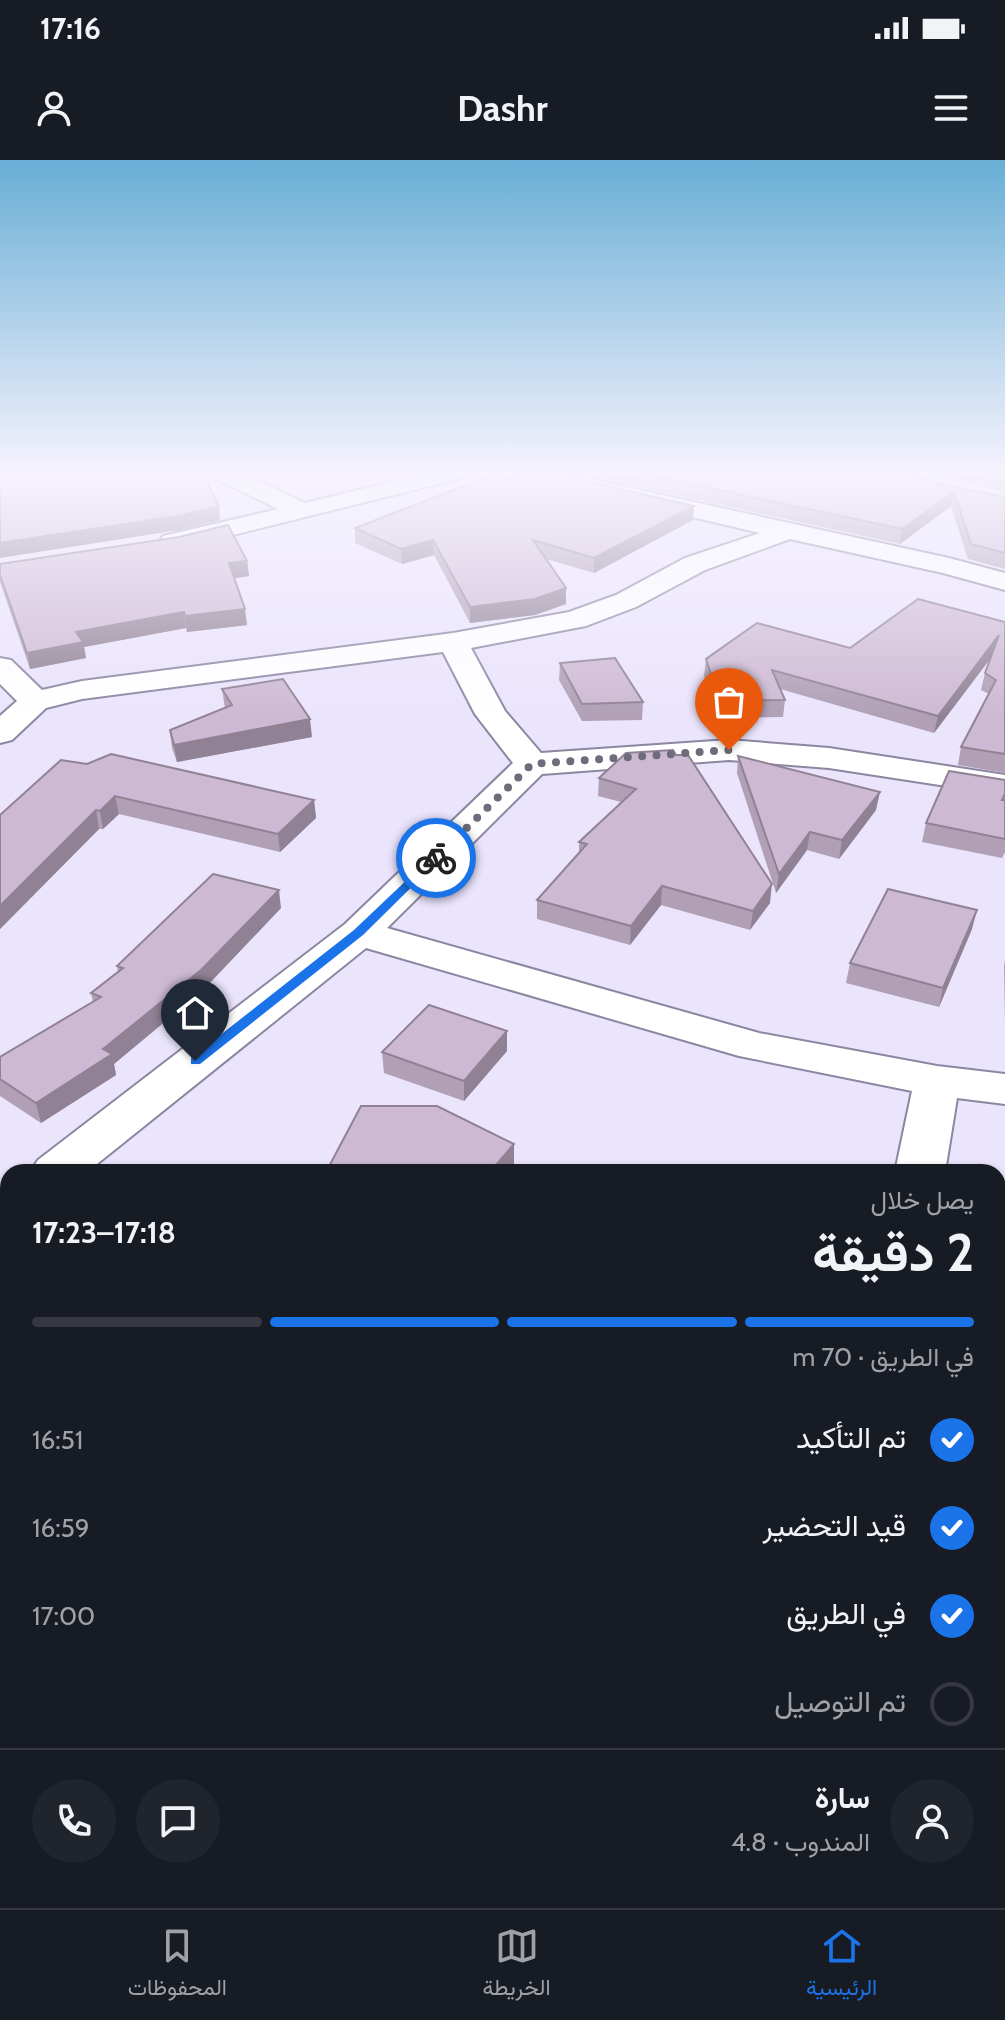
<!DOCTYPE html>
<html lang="ar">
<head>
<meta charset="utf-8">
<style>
	:root { --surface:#171b24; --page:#20242c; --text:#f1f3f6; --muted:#9ea1a6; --line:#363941; --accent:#1a73e8 }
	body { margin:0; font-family:Cabin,Vazirmatn,sans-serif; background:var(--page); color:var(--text); direction:rtl; height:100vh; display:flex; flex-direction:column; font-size:30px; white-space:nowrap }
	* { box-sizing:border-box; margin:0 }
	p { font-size:26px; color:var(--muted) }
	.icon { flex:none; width:44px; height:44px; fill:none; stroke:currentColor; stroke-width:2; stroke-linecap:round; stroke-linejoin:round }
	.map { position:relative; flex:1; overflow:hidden; direction:ltr }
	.sheet { position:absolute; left:0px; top:1004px; width:1006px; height:744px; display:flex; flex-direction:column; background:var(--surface); border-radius:24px 24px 0 0; box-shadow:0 2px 6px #0004; direction:rtl }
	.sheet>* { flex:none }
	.pin { position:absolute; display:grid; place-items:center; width:68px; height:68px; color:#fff; margin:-82px -34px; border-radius:50% 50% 50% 0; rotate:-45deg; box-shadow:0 0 8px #0007 }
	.pin .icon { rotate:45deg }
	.courier { position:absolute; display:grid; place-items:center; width:80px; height:80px; margin:-40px; border:6px solid #1a73e8; border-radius:50%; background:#fff; color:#222; box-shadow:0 2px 10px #0007 }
	.overview em { font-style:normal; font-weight:700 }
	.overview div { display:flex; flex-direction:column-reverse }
	.overview { display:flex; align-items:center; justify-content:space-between; height:136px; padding:0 32px }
	h1 { font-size:52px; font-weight:700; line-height:60px }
	.bar { display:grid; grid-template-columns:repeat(4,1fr); gap:12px 8px; align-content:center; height:96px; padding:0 32px }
	.bar i { height:10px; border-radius:6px; background:var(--line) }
	.bar .on { background:var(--accent) }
	.bar p { grid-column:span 4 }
	.line { display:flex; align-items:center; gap:20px; padding:0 32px; border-top:2px solid var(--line) }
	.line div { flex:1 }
	.round { display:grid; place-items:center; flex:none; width:84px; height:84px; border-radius:42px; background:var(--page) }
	ol { padding:0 32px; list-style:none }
	li { display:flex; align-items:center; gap:24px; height:88px }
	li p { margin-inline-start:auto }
	li .icon { padding:8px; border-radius:50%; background:var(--accent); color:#fff; stroke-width:4 }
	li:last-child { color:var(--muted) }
	li i { width:44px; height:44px; border:4px solid var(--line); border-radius:50% }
	.status { display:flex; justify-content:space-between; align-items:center; height:56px; padding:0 40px; background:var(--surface); direction:ltr }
	.status svg { height:22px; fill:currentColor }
	header { display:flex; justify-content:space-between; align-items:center; height:104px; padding:0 32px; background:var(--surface); font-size:36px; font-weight:700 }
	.tabs { display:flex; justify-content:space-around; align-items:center; height:112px; border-top:2px solid var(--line); background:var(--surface); font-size:22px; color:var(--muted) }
	.tabs a { display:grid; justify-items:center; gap:4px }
	.tabs .on { color:var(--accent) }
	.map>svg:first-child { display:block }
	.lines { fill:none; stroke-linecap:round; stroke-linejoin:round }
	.minor-casing { stroke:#8c86a1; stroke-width:4 }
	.minor { fill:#fff; fill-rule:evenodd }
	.wall { fill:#b09fb5 }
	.shaded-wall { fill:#908294 }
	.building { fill:#cdb9d3; stroke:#908294; stroke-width:2 }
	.route { fill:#1a73e8 }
	.done { stroke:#6e6b7b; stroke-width:8; stroke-dasharray:0 14.4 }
</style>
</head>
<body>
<div class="status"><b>17:16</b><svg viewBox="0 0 49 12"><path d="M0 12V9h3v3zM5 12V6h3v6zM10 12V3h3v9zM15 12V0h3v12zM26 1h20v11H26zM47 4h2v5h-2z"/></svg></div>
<header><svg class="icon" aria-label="menu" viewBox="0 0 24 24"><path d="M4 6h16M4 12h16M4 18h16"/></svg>Dashr<svg class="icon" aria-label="person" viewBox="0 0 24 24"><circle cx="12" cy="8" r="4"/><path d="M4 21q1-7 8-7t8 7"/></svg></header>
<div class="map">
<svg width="1005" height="1748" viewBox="0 0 1005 1748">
	<rect width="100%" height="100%" fill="#eae4fd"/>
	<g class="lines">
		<g class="minor-casing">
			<g id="minor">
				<path d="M210,313H241L305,343L428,313H466L462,318L172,390L163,388L159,382L163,376L278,349L214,318Z"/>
				<path d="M523,313H562L949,398L1005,413V430L943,413L790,379L705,410L636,447L586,466L471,488L505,551L541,593L729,580L829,588L1005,615V635L829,608L729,600L542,614L387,768L759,873L937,906L1005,914V944L957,938L945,1012H895L912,931L739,896L366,788L87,1012H30L38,1000L345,764L513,603L475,554L443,492L82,539L46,548L12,580L0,583V556L17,541L0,524V498L11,500L42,530L82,521L453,473L569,452L616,435L685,398L760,373L527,318Z"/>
				<path d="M923,313H948C939,325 933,333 918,329L914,324Z"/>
				<path d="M8,1031V1072L0,1074V1034Z"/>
				<path d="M998,1072L1005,1074V1112L998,1110Z"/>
				<path d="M998,1392L1005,1395V1453L998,1450Z"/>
				<path d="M240,1740H318L321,1748H244Z"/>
				<path d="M702,1740H778L776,1748H700Z"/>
			</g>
		</g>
		<use href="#minor" class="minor"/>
	</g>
	<g class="wall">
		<path d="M575,313H904L943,325L1005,337V409L968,399L951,346L900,384Z"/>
		<path d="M928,313H1005V332Z"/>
		<path d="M509,320L693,360L594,413L546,399L566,428V444L535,455L470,463L434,395L402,404L355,383V368Z"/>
		<path d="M247,401L249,416L234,418L247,465L187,472L186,468L84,487L86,498L30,509L0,422V404Z"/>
		<path d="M1005,462V613L958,605L961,587L989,534L981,530L985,513L990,499L934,573L780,529L785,540L783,557L718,558L704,516L706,499L850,488Z"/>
		<path d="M560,503L643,542L642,560L582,561L559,520Z"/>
		<path d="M222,529L312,577L177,602L172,588L170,570L225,548Z"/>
		<path d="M626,593L770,743L750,770L661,745L630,785L537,759V740L579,693V682L621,642L598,636L599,618Z"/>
		<path d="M738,596L876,650L839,699L807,690L776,733L737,613Z"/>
		<path d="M61,600L314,640L316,658L280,692L119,654L103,669H99L0,769V655Z"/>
		<path d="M1005,620V692L1002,698L922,682L926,663Z"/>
		<path d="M281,748L204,829L114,904L116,915L41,963L0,936V897L93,842L91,833L118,812L117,806Z"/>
		<path d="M972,769L939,847L846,823L850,803Z"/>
		<path d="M1005,800V862L1004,806Z"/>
		<path d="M507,891L464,941L384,913L382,892Z"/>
		<path d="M8,1222V1418L0,1426V1278L2,1276L0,1275V1229Z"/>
		<path d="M8,1548V1664L0,1658V1558Z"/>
		<path d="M998,1549L1005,1551V1748H968L946,1740H998Z"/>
	</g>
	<g class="shaded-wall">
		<path d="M255,313H273L255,317Z"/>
		<path d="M954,332L951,346L900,384L902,369Z"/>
		<path d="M219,346L220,360L179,370L0,398V383Z"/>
		<path d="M694,346L693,360L594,413V398Z"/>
		<path d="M433,380L434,395L402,404L401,389Z"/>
		<path d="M247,401L249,416L230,419L229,403Z"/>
		<path d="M566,428V444L535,455L470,463V447Z"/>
		<path d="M245,449L247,465L187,472L185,456Z"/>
		<path d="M184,452L186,468L84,487L86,498L30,509L27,493L76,472Z"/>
		<path d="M999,475L996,491L934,573L938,556Z"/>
		<path d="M310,559L312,577L177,602L174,585Z"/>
		<path d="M880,632L876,650L839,699L842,680Z"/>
		<path d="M115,636L119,654L103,669L100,651Z"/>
		<path d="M314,640L316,658L280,692L278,674Z"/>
		<path d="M96,650L99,669L0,769V746Z"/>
		<path d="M810,672L807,690L776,733L779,714Z"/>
		<path d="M772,724L770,743L750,770L753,751Z"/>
		<path d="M662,726L661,745L630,785L631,766Z"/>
		<path d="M279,730L281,748L204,829L114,904L116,915L41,963L36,943L103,889Z"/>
		<path d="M977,750L972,769L939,847L943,828Z"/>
		<path d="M507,871V891L464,941V921Z"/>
		<path d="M514,984V1004L507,1012H490Z"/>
		<path d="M8,1390V1418L0,1426V1398Z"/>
	</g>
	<g class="building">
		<path d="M0,313H202L219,346L178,356L0,383Z"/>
		<path d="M526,313H551L694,346L594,398L533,380L566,428L535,439L470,447L433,380L401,389L355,368L493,315L509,320Z"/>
		<path d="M639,313H904L943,325L1005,337V393L971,384L954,332L902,369Z"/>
		<path d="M987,313H1005V317Z"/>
		<path d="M228,365L247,401L229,403L245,449L185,456L184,452L76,472L83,482L27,493L0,415V404L179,377Z"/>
		<path d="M918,439L1005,462V594L961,587L996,520L985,513L999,475L938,556L772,510L785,540L720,541L706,499L757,463L850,488Z"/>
		<path d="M615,498L643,542L582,544L560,503Z"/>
		<path d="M283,519L310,559L174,585L170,570L232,545L222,529Z"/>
		<path d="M673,590L676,595H688L772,724L753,751L662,726L631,766L537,740L587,684L579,682L636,629L599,618L626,593Z"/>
		<path d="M111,594L314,640L278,674L115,636L100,651L96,650L0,746V655L61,600L87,604Z"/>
		<path d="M738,596L880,632L842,680L810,672L779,714Z"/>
		<path d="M949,611L1005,620V634L1002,640H1005V679L926,663Z"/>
		<path d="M213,714L279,730L201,810L103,889L112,894L36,943L0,919V897L101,837L91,833L123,808L117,806Z"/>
		<path d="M888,729L977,750L943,828L850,803Z"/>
		<path d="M429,845L507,871L464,921L382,892Z"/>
		<path d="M361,946H437L514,984L490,1012H326Z"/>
		<path d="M590,1008L615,1012H589Z"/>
		<path d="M8,1222V1263L0,1258V1229Z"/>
		<path d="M8,1271V1390L0,1398V1278Z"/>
		<path d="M8,1548V1649L0,1644V1558Z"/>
		<path d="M998,1549L1005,1551V1739L998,1737Z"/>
	</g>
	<linearGradient id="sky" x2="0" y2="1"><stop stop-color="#68aed5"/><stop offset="0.56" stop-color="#f6f3fe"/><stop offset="1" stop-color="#f6f3fe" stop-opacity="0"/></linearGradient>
	<rect width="1005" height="558" fill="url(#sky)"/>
	<path class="route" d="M432,696L441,698L363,775L200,904H191V898L354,770Z"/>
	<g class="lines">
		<path class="done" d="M436,698L532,604L729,590"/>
	</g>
</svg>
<div class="pin" style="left:729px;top:590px;background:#ea580c"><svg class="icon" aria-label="bag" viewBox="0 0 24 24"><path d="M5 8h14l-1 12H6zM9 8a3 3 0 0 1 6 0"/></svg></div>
<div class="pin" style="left:195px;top:901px;background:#1f2937"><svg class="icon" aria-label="home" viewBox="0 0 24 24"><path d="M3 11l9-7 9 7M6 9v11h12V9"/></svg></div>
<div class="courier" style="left:436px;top:698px"><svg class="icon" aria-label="bike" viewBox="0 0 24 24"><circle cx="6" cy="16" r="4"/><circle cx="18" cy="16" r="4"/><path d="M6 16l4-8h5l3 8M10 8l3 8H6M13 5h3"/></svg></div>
<section class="sheet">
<div class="overview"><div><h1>2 دقيقة</h1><p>يصل خلال</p></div><em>17:18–17:23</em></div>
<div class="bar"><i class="on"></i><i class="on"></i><i class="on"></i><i></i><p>في الطريق · 70 m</p></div>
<ol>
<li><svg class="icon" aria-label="check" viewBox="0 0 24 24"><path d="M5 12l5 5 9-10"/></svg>تم التأكيد<p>16:51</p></li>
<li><svg class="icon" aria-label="check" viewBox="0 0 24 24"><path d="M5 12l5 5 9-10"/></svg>قيد التحضير<p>16:59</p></li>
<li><svg class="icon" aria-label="check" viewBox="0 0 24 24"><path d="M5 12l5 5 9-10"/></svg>في الطريق<p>17:00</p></li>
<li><i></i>تم التوصيل</li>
</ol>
<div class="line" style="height:144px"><a class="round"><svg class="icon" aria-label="person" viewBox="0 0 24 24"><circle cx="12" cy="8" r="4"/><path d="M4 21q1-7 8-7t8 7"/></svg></a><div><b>سارة</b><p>المندوب · 4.8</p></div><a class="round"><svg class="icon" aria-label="chat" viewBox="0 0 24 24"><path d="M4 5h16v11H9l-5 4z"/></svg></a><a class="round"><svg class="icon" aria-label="phone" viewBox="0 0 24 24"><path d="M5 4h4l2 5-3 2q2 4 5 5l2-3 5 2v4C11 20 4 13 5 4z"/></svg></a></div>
</section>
</div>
<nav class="tabs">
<a class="on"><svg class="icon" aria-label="home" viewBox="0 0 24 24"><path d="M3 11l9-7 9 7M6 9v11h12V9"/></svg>الرئيسية</a>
<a><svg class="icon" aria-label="map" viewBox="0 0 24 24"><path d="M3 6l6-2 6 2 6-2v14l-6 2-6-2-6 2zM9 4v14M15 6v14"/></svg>الخريطة</a>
<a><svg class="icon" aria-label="saved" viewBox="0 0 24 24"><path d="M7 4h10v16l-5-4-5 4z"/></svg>المحفوظات</a>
</nav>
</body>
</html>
